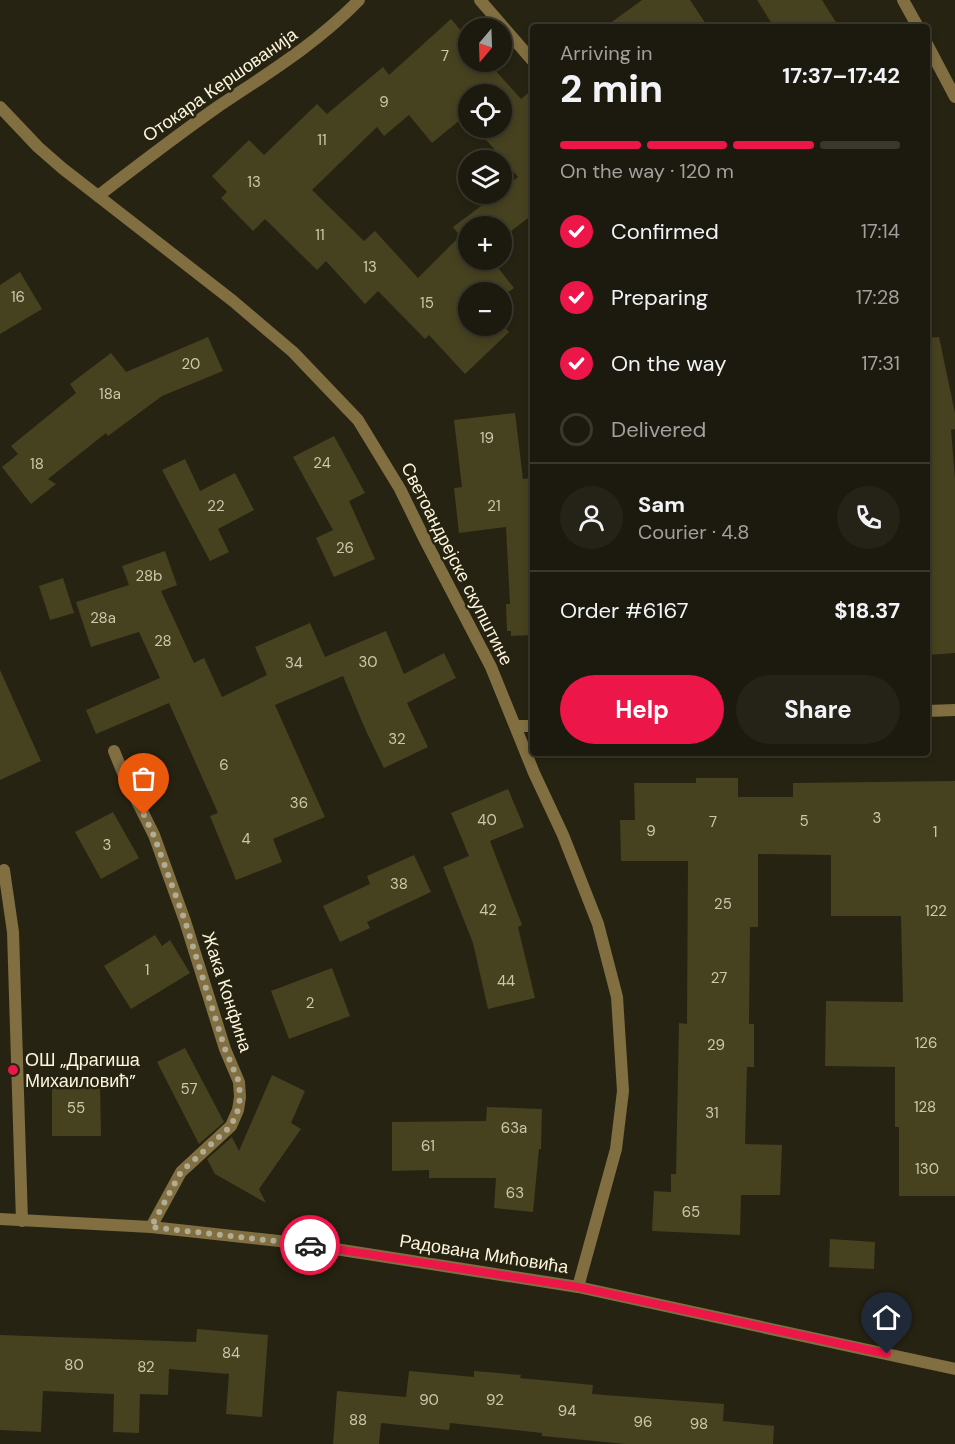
<!DOCTYPE html>
<html lang="en">
<head>
<meta charset="utf-8">
<style>
	:root { --surface:#1c1a0e; --page:#252317; --text:#f1f3f6; --muted:#a0a19e; --line:#3a382e; --accent:#ec1648 }
	body { margin:0; font-family:"DM Sans",sans-serif; background:var(--page); color:var(--text); height:100vh; display:flex; flex-direction:column; font-size:22px; white-space:nowrap }
	* { box-sizing:border-box; margin:0 }
	p { font-size:20px; color:var(--muted) }
	.icon { flex:none; width:33px; height:33px; fill:none; stroke:currentColor; stroke-width:2; stroke-linecap:round; stroke-linejoin:round }
	.map { position:relative; flex:1; overflow:hidden }
	.drawer { position:absolute; left:530px; top:24px; width:400px; height:732px; display:flex; flex-direction:column; background:var(--surface); border-radius:6px; box-shadow:0 3px 9px #0003,0 0 0 2px var(--line) }
	.drawer>* { flex:none }
	.needle { width:39px; rotate:199deg }
	.buttons { position:absolute; left:458px; top:18px; display:grid; gap:12px }
	.buttons a { display:grid; place-items:center; width:54px; height:54px; border-radius:50%; background:var(--surface); box-shadow:0 3px 9px #0003,0 0 0 2px var(--line); font-size:30px }
	.pin { position:absolute; display:grid; place-items:center; width:51px; height:51px; color:#fff; margin:-62px -26px; border-radius:50% 50% 50% 0; rotate:-45deg; box-shadow:0 0 6px #0007 }
	.pin .icon { rotate:45deg }
	.courier { position:absolute; display:grid; place-items:center; width:60px; height:60px; margin:-30px; border:4px solid #ec1648; border-radius:50%; background:#fff; color:#222; box-shadow:0 2px 8px #0007 }
	.overview em { font-style:normal; font-weight:700 }
	.overview div { display:flex; flex-direction:column-reverse }
	.overview { display:flex; align-items:center; justify-content:space-between; height:102px; padding:0 30px }
	h1 { font-size:39px; font-weight:700; line-height:45px }
	.bar { display:grid; grid-template-columns:repeat(4,1fr); gap:9px 6px; align-content:center; height:72px; padding:0 30px }
	.bar i { height:8px; border-radius:4px; background:var(--line) }
	.bar .current { background:var(--accent) }
	.bar p { grid-column:span 4 }
	.line { display:flex; align-items:center; gap:15px; padding:0 30px; border-top:2px solid var(--line) }
	.line div { flex:1 }
	.round { display:grid; place-items:center; flex:none; width:63px; height:63px; border-radius:32px; background:var(--page) }
	ol { padding:0 30px; list-style:none }
	li { display:flex; align-items:center; gap:18px; height:66px }
	li p { margin-inline-start:auto }
	li .icon { padding:6px; border-radius:50%; background:var(--accent); color:#fff; stroke-width:4 }
	li:last-child { color:var(--muted) }
	li i { width:33px; height:33px; border:3px solid var(--line); border-radius:50% }
	.button { display:flex; gap:12px; margin-top:auto; padding:12px 30px }
	.button a { flex:1; height:69px; border-radius:36px; background:var(--accent); color:#fff; font-size:24px; font-weight:700; line-height:69px; text-align:center }
	.button a+a { background:var(--page); color:var(--text) }
	.map>svg:first-child { display:block }
	.building { fill:#46411f; fill-rule:evenodd }
	.lines { fill:none; stroke-linecap:round; stroke-linejoin:round }
	.service { stroke:#816e41; stroke-width:12 }
	.minor { stroke:#816e41; stroke-width:12 }
	.tertiary { stroke:#816e41; stroke-width:12 }
	.done { stroke:#b1ac94; stroke-width:6; stroke-dasharray:0 10.8 }
	.route { stroke:#ec1648; stroke-width:8 }
	.poi-dot { fill:#ec1648; stroke:#262312; stroke-width:2 }
	.labels { text-anchor:middle; stroke-width:5; stroke-linejoin:round; paint-order:stroke }
	.number-label { font-size:15px; fill:#cec8ab }
	.street-label { font-size:18px; fill:#fcf5da; stroke:#262312 }
	.poi-label { font-size:18px; fill:#fcf5da; stroke:#262312; text-anchor:start }
</style>
</head>
<body>
<div class="map">
<svg width="955" height="1444" viewBox="0 0 955 1444">
	<rect width="100%" height="100%" fill="#262312"/>
	<g class="building">
		<path d="M642,0H690L708,27H605Z"/>
		<path d="M757,0H822L839,27H774Z"/>
		<path d="M451,19L468,39V62H488L521,99L532,90V215L501,239V226H468V260H492L514,288L501,297V292H468V326H501V323L509,332L465,374L429,335L425,339L378,291L365,304L326,261L317,270L265,219L253,231L221,198L227,192L212,176L249,140L264,155L317,104L327,114L383,67L389,75ZM468,94H501V128H476L518,177L501,190V194H497L453,227L460,236L418,278L375,231L364,241L312,190L377,127L384,136L409,115L432,143L466,115L468,117Z"/>
		<path d="M20,272L42,309L0,334V285Z"/>
		<path d="M208,337L223,371L162,396L108,436L106,433L48,479L56,484L31,504L2,467L18,454L11,446L76,393L70,384L111,353L126,372Z"/>
		<path d="M939,337L955,413V429L951,430L955,479V653L927,655V338Z"/>
		<path d="M515,413L523,479L532,478V635L511,636V631H507L506,604H510L506,527L459,533L454,488L462,487L454,420Z"/>
		<path d="M334,436L365,493L349,501L375,559L334,577L316,538L333,530L293,457Z"/>
		<path d="M185,459L200,491L235,473L254,510L218,529L229,552L210,561L162,470Z"/>
		<path d="M165,551L177,585L161,591L194,663L204,658L222,697L267,675L255,647L310,623L325,657L386,631L404,674L444,653L456,678L407,703L428,747L384,768L366,731L343,676L275,705L325,817L273,839L282,862L236,880L210,816L218,813L169,703L96,734L86,710L160,678L139,632L91,647L76,602L129,585L122,566Z"/>
		<path d="M63,578L74,613L50,620L39,586Z"/>
		<path d="M0,670L41,761L0,780Z"/>
		<path d="M696,778H738V797H793V783L955,781V1196H899V1127H895V1067L825,1066L826,1001L903,1002L901,916H831V855L758,854V927H750L749,1024H754V1067H747L745,1144L782,1145L780,1195H741L740,1235L652,1231L654,1191L671,1192V1174H676L679,1023L687,1024L688,861H621L620,820H635L634,783H696Z"/>
		<path d="M508,789L524,827L490,841L522,925L518,927L535,998L488,1009L473,943L443,867L469,856L451,813Z"/>
		<path d="M113,812L139,858L101,879L75,832Z"/>
		<path d="M414,855L431,892L367,922L370,928L340,942L323,906L370,884L367,876Z"/>
		<path d="M155,935L162,946L170,940L190,973L131,1009L104,966Z"/>
		<path d="M332,968L350,1016L289,1039L271,991Z"/>
		<path d="M185,1048L224,1122L199,1144L157,1062Z"/>
		<path d="M272,1075L305,1091L291,1123L301,1129L259,1189L266,1203L215,1174L207,1159L232,1137L239,1151Z"/>
		<path d="M52,1081H100L101,1136H52Z"/>
		<path d="M487,1107L542,1109L541,1149H539L533,1212L494,1208L496,1178H429V1170L392,1171V1122L486,1121Z"/>
		<path d="M830,1239L875,1242L874,1269L829,1267Z"/>
		<path d="M197,1329L268,1335L262,1417L226,1414L229,1374L169,1369L168,1395L140,1394L139,1433L113,1432L114,1394L43,1391L41,1432L0,1430V1335L196,1342Z"/>
		<path d="M409,1371L474,1377V1371L521,1375L520,1378L593,1385L592,1394L724,1404L723,1421L774,1426L773,1444H626L542,1436V1433L450,1423L449,1430L381,1423L379,1444H333L337,1391L406,1397Z"/>
	</g>
	<g class="lines">
		<path class="service" d="M4,870L13,932L22,1221"/>
		<g class="minor">
			<path d="M480,0L532,60"/>
			<path d="M0,107L38,147L62,168L233,301L293,352L358,420L400,489L425,540L491,667L534,773L563,835L598,924L617,997L623,1091L616,1149L578,1287"/>
			<path d="M98,196C137,166 176,136 216,108C268,73 315,45 359,0"/>
			<path d="M927,711L955,710"/>
			<path d="M516,726H532"/>
			<path d="M114,751L123,773L154,835L185,921L225,1049L239,1082L240,1097L238,1110L231,1126L181,1172L151,1227"/>
		</g>
		<g class="tertiary">
			<path d="M903,0L918,27"/>
			<path d="M927,44L955,97"/>
			<path d="M0,1219L151,1227L297,1243L578,1287L955,1369"/>
		</g>
	</g>
	<g class="lines">
		<path class="done" d="M144,815L154,836L185,921L225,1049L239,1082L240,1097L238,1110L231,1126L181,1172L151,1227L310,1245"/>
		<path class="route" d="M310,1245L578,1287L887,1354"/>
	</g>
	<circle class="poi-dot" cx="13" cy="1070" r="6"/>
	<g class="labels">
		<g class="number-label">
			<text x="445" y="61">7</text>
			<text x="384" y="107">9</text>
			<text x="322" y="145">11</text>
			<text x="254" y="187">13</text>
			<text x="320" y="240">11</text>
			<text x="370" y="272">13</text>
			<text x="18" y="302">16</text>
			<text x="427" y="308">15</text>
			<text x="191" y="369">20</text>
			<text x="110" y="399">18a</text>
			<text x="487" y="443">19</text>
			<text x="322" y="468">24</text>
			<text x="37" y="469">18</text>
			<text x="216" y="511">22</text>
			<text x="494" y="511">21</text>
			<text x="345" y="553">26</text>
			<text x="149" y="581">28b</text>
			<text x="103" y="623">28a</text>
			<text x="163" y="646">28</text>
			<text x="368" y="667">30</text>
			<text x="294" y="668">34</text>
			<text x="397" y="744">32</text>
			<text x="224" y="770">6</text>
			<text x="299" y="808">36</text>
			<text x="877" y="823">3</text>
			<text x="487" y="825">40</text>
			<text x="804" y="826">5</text>
			<text x="713" y="827">7</text>
			<text x="651" y="836">9</text>
			<text x="935" y="837">1</text>
			<text x="246" y="844">4</text>
			<text x="107" y="850">3</text>
			<text x="399" y="889">38</text>
			<text x="723" y="909">25</text>
			<text x="488" y="915">42</text>
			<text x="936" y="916">122</text>
			<text x="147" y="975">1</text>
			<text x="719" y="983">27</text>
			<text x="506" y="986">44</text>
			<text x="310" y="1008">2</text>
			<text x="926" y="1048">126</text>
			<text x="716" y="1050">29</text>
			<text x="189" y="1094">57</text>
			<text x="925" y="1112">128</text>
			<text x="76" y="1113">55</text>
			<text x="712" y="1118">31</text>
			<text x="514" y="1133">63a</text>
			<text x="428" y="1151">61</text>
			<text x="927" y="1174">130</text>
			<text x="515" y="1198">63</text>
			<text x="691" y="1217">65</text>
			<text x="231" y="1358">84</text>
			<text x="74" y="1370">80</text>
			<text x="146" y="1372">82</text>
			<text x="429" y="1405">90</text>
			<text x="495" y="1405">92</text>
			<text x="567" y="1416">94</text>
			<text x="358" y="1425">88</text>
			<text x="643" y="1427">96</text>
			<text x="699" y="1429">98</text>
		</g>
		<g class="street-label">
			<text transform="translate(220 85) rotate(-35)" y="6">Отокара Кершованија</text>
			<text transform="translate(457 564) rotate(63)" y="6">Светоандрејске скупштине</text>
			<text transform="translate(227 992) rotate(72)" y="6">Жака Конфина</text>
			<text transform="translate(484 1254) rotate(9)" y="6">Радована Мићовића</text>
		</g>
		<g class="poi-label">
			<text x="25" y="1066">ОШ „Драгиша<tspan x="25" dy="21">Михаиловић”</tspan></text>
		</g>
	</g>
</svg>
<div class="buttons">
<a><svg class="needle" viewBox="-14 -14 28 28"><path d="M0-13l5 13h-10z" fill="#e53935"/><path d="M0 13l5-13h-10z" fill="#a0a19e"/></svg></a>
<a><svg class="icon" aria-label="locate" viewBox="0 0 24 24"><circle cx="12" cy="12" r="6"/><path d="M12 2v4M12 18v4M2 12h4M18 12h4"/></svg></a>
<a><svg class="icon" aria-label="layers" viewBox="0 0 24 24"><path d="M12 4l9 5-9 5-9-5zM3 14l9 5 9-5"/></svg></a>
<a>+</a>
<a>−</a>
</div>
<div class="pin" style="left:144px;top:815px;background:#ea580c"><svg class="icon" aria-label="bag" viewBox="0 0 24 24"><path d="M5 8h14l-1 12H6zM9 8a3 3 0 0 1 6 0"/></svg></div>
<div class="pin" style="left:887px;top:1354px;background:#1f2937"><svg class="icon" aria-label="home" viewBox="0 0 24 24"><path d="M3 11l9-7 9 7M6 9v11h12V9"/></svg></div>
<div class="courier" style="left:310px;top:1245px"><svg class="icon" aria-label="car" viewBox="0 0 24 24"><path d="M5 17H2v-5l4-1 3-4h7l3 4 3 1v5h-3M9 17h6M6 11h13"/><circle cx="7" cy="17" r="2"/><circle cx="17" cy="17" r="2"/></svg></div>
<section class="drawer">
<div class="overview"><div><h1>2 min</h1><p>Arriving in</p></div><em>17:37–17:42</em></div>
<div class="bar"><i class="current"></i><i class="current"></i><i class="current"></i><i></i><p>On the way · 120 m</p></div>
<ol>
<li><svg class="icon" aria-label="check" viewBox="0 0 24 24"><path d="M5 12l5 5 9-10"/></svg>Confirmed<p>17:14</p></li>
<li><svg class="icon" aria-label="check" viewBox="0 0 24 24"><path d="M5 12l5 5 9-10"/></svg>Preparing<p>17:28</p></li>
<li><svg class="icon" aria-label="check" viewBox="0 0 24 24"><path d="M5 12l5 5 9-10"/></svg>On the way<p>17:31</p></li>
<li><i></i>Delivered</li>
</ol>
<div class="line" style="height:108px"><a class="round"><svg class="icon" aria-label="person" viewBox="0 0 24 24"><circle cx="12" cy="8" r="4"/><path d="M4 21q1-7 8-7t8 7"/></svg></a><div><b>Sam</b><p>Courier · 4.8</p></div><a class="round"><svg class="icon" aria-label="phone" viewBox="0 0 24 24"><path d="M5 4h4l2 5-3 2q2 4 5 5l2-3 5 2v4C11 20 4 13 5 4z"/></svg></a></div>
<div class="line" style="height:78px"><div>Order #6167</div><b>$18.37</b></div>
<div class="button"><a>Help</a><a>Share</a></div>
</section>
</div>
</body>
</html>
